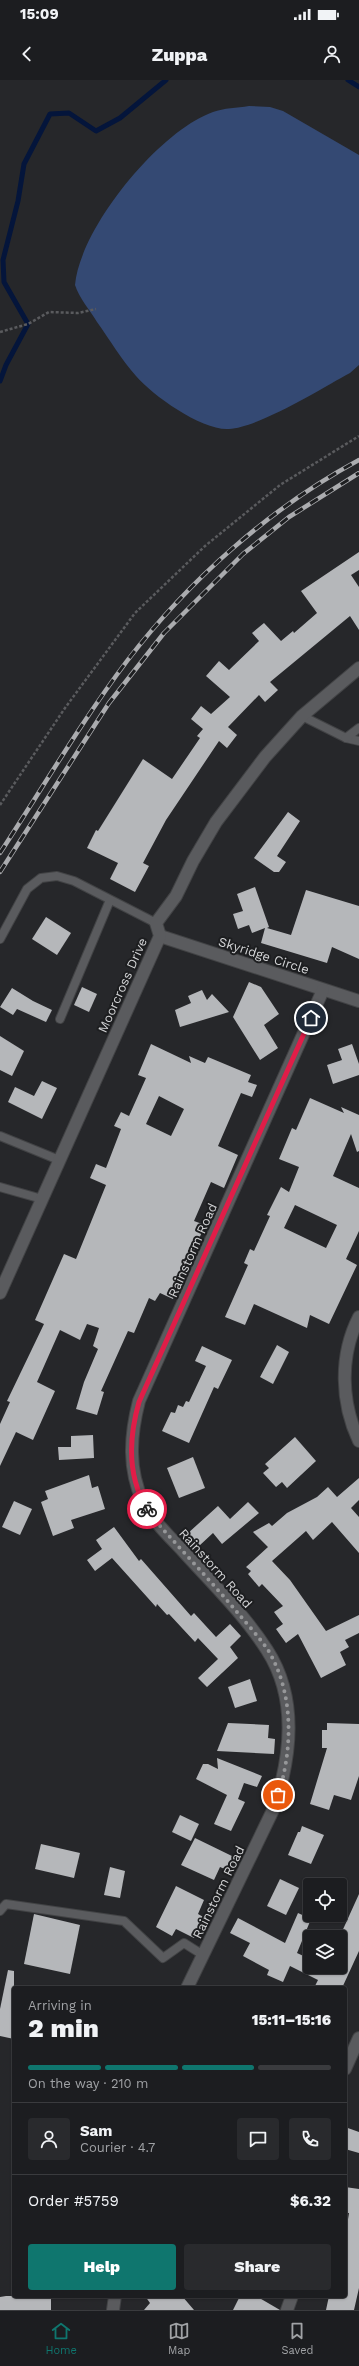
<!DOCTYPE html>
<html lang="en">
<head>
<meta charset="utf-8">
<style>
	:root { --surface:#1c1d20; --page:#292a2d; --text:#f1f3f6; --muted:#a0a2a5; --line:#3a3b3e; --accent:#0f766e }
	body { margin:0; font-family:"Work Sans",sans-serif; background:var(--page); color:var(--text); height:100vh; display:flex; flex-direction:column; font-size:15px; white-space:nowrap }
	* { box-sizing:border-box; margin:0 }
	p { font-size:13px; color:var(--muted) }
	.icon { flex:none; width:22px; height:22px; fill:none; stroke:currentColor; stroke-width:2; stroke-linecap:round; stroke-linejoin:round }
	.map { position:relative; flex:1; overflow:hidden }
	.panel { position:absolute; left:12px; top:1906px; width:335px; height:312px; display:flex; flex-direction:column; background:var(--surface); border-radius:4px; box-shadow:0 1px 3px #0004,0 0 0 1px var(--line) }
	.panel>* { flex:none }
	.tools { position:absolute; left:303px; top:1798px; display:grid; gap:8px }
	.tools a { display:grid; place-items:center; width:44px; height:44px; border-radius:4px; background:var(--surface); box-shadow:0 1px 3px #0004,0 0 0 1px var(--line); font-size:20px }
	.pin { position:absolute; display:grid; place-items:center; width:34px; height:34px; color:#fff; margin:-17px; border:2px solid #fff; border-radius:50%; box-shadow:0 1px 4px #0007 }
	.courier { position:absolute; display:grid; place-items:center; width:40px; height:40px; margin:-20px; border:3px solid #e11d48; border-radius:50%; background:#fff; color:#222; box-shadow:0 1px 5px #0007 }
	.summary em { font-style:normal; font-weight:800 }
	.summary div { display:flex; flex-direction:column-reverse }
	.summary { display:flex; align-items:center; justify-content:space-between; height:68px; padding:0 16px }
	h1 { font-size:26px; font-weight:800; line-height:30px }
	.bar { display:grid; grid-template-columns:repeat(4,1fr); gap:6px 4px; align-content:center; height:48px; padding:0 16px }
	.bar i { height:5px; border-radius:3px; background:var(--line) }
	.bar .current { background:var(--accent) }
	.bar p { grid-column:span 4 }
	.line { display:flex; align-items:center; gap:10px; padding:0 16px; border-top:1px solid var(--line) }
	.line div { flex:1 }
	.round { display:grid; place-items:center; flex:none; width:42px; height:42px; border-radius:4px; background:var(--page) }
	.primary-button { display:flex; gap:8px; margin-top:auto; padding:8px 16px }
	.primary-button a { flex:1; height:46px; border-radius:4px; background:var(--accent); color:#fff; font-size:16px; font-weight:800; line-height:46px; text-align:center }
	.primary-button a+a { background:var(--page); color:var(--text) }
	.status { display:flex; justify-content:space-between; align-items:center; height:28px; padding:0 20px; background:var(--surface); direction:ltr }
	.status svg { height:11px; fill:currentColor }
	header { display:flex; justify-content:space-between; align-items:center; height:52px; padding:0 16px; background:var(--surface); font-size:18px; font-weight:800 }
	.tab-bar { display:flex; justify-content:space-around; align-items:center; height:56px; border-top:1px solid var(--line); background:var(--surface); font-size:11px; color:var(--muted) }
	.tab-bar a { display:grid; justify-items:center; gap:2px }
	.tab-bar .current { color:var(--accent) }
	.map>svg:first-child { display:block }
	.green { fill:#344973 }
	.lines { fill:none; stroke-linecap:round; stroke-linejoin:round }
	.stream { stroke:#04153b; stroke-width:5 }
	.building { fill:#b5b7ba; fill-rule:evenodd }
	.lane-casing { stroke:#424345; stroke-width:10 }
	.street-casing { stroke:#424345; stroke-width:14 }
	.secondary-casing { stroke:#424345; stroke-width:14 }
	.path { stroke:#5a5b5e; stroke-width:2.5; stroke-dasharray:3 2; stroke-linecap:butt }
	.lane { stroke:#5a5b5e; stroke-width:8 }
	.street { stroke:#5a5b5e; stroke-width:12 }
	.secondary { stroke:#5a5b5e; stroke-width:12 }
	.rail-casing { stroke:#abacaf; stroke-width:4.5 }
	.rail { stroke:#1d1e20; stroke-width:3; stroke-dasharray:9; stroke-linecap:butt }
	.done { stroke:#969799; stroke-width:4; stroke-dasharray:0 7.2 }
	.route { stroke:#e11d48; stroke-width:5 }
	.labels { text-anchor:middle; stroke-width:4; stroke-linejoin:round; paint-order:stroke }
	.street-label { font-size:13px; fill:#d2d3d5; stroke:#1d1e20 }
</style>
</head>
<body>
<div class="status"><b>15:09</b><svg viewBox="0 0 49 12"><path d="M0 12V9h3v3zM5 12V6h3v6zM10 12V3h3v9zM15 12V0h3v12zM26 1h20v11H26zM47 4h2v5h-2z"/></svg></div>
<header><svg class="icon" aria-label="back" viewBox="0 0 24 24"><path d="M15 5l-7 7 7 7"/></svg>Zuppa<svg class="icon" aria-label="person" viewBox="0 0 24 24"><circle cx="12" cy="8" r="4"/><path d="M4 21q1-7 8-7t8 7"/></svg></header>
<div class="map">
<svg width="359" height="2230" viewBox="0 0 359 2230">
	<rect width="100%" height="100%" fill="#26272a"/>
	<path class="green" d="M249,26L270,27L283,31L359,75V285L350,293C322,308 260,347 229,349C203,351 153,316 136,296C121,279 110,260 97,242C90,230 79,218 75,205C80,148 159,51 213,32C224,28 237,28 249,26Z"/>
	<g class="lines">
		<g class="stream">
			<path d="M348,0L359,7"/>
			<path d="M0,301L6,285L28,244L4,202L3,180L18,121L24,84L50,34L69,33L96,51L120,38L166,0"/>
		</g>
	</g>
	<g class="building">
		<path d="M359,472V490L351,495L359,507V550L350,536L270,602L278,610L265,622L259,615L228,647L237,655L227,668L219,661L166,740L143,783L149,786L135,812L110,799L118,783L87,768L96,750L98,751L143,679L172,699L200,658L197,656L203,649L191,639L201,626L211,634L230,617L206,596L219,581L229,590L259,561L252,553L264,543L281,561L293,551L294,553L317,533L301,511Z"/>
		<path d="M288,732L300,741L277,776L286,782L279,792H274L254,778Z"/>
		<path d="M255,807L269,847L267,848L291,855L306,810L359,826V879L332,867L327,883L261,863L265,848L252,853L249,845L238,849L233,834L243,831L237,814Z"/>
		<path d="M46,837L71,853L57,875L32,859Z"/>
		<path d="M249,902L261,907L279,934L264,945L278,968L260,980L233,937Z"/>
		<path d="M82,907L97,914L89,932L74,925Z"/>
		<path d="M12,908L33,921L52,930L46,942L17,929L13,935L0,927Z"/>
		<path d="M202,910L207,920L212,914L229,932L180,947L175,930L191,923L188,916Z"/>
		<path d="M0,956L24,971L12,996L0,990Z"/>
		<path d="M151,964L191,983L189,976L205,983L208,977L251,995L248,1002L257,1005L252,1017L241,1013L218,1066L238,1075L224,1108L211,1102L194,1141L205,1145L173,1219L160,1213L155,1221L149,1218L134,1253L128,1251L101,1311L104,1312L97,1335L76,1329L84,1302L98,1269L93,1266L99,1248L87,1244L80,1260L60,1250L37,1302L55,1311L33,1360L16,1352L0,1386V1344L10,1322L7,1321L44,1244L35,1240L64,1174L76,1179L106,1105L90,1098L96,1084L106,1088L121,1049L114,1046L121,1032L129,1036L146,998L138,995ZM159,1016L184,1029L171,1056L146,1044Z"/>
		<path d="M352,964L359,984V995L333,1004L327,985L342,980L338,969Z"/>
		<path d="M42,1001L57,1008L42,1039L8,1022L15,1007L34,1016Z"/>
		<path d="M310,1018L344,1033L341,1027L359,1035V1071L357,1072L351,1054L333,1096L359,1108V1151L346,1179L357,1185L329,1244L310,1235L307,1248L254,1224L245,1245L225,1237L248,1185L244,1183L250,1169L254,1171L270,1136L267,1135L281,1107L289,1112L299,1087L279,1079L292,1048L296,1050ZM295,1125L337,1145L326,1168L284,1148Z"/>
		<path d="M277,1265L289,1272L273,1304L260,1297Z"/>
		<path d="M202,1266L232,1280L218,1309L214,1307L189,1363L162,1351L171,1332L175,1333L178,1325L183,1327L186,1321L189,1322L206,1286L195,1281Z"/>
		<path d="M93,1355L94,1378L59,1380L58,1367H71V1356Z"/>
		<path d="M295,1357L316,1381L287,1408L282,1402L276,1407L263,1393L269,1388L265,1384Z"/>
		<path d="M193,1377L205,1408L179,1418L167,1388Z"/>
		<path d="M89,1395L92,1408L98,1406L105,1429L71,1440L74,1448L53,1456L41,1422L48,1419L45,1411Z"/>
		<path d="M359,1398V1420L351,1428L359,1437V1473L332,1442L313,1460L306,1451L272,1481L290,1500L326,1551L359,1535V1553L345,1560L349,1567L340,1572L346,1585L321,1598L298,1554L286,1563L276,1549L283,1544L274,1532L283,1526L262,1504L259,1507L248,1494L251,1491L246,1487L268,1467L253,1452L269,1443L272,1446L287,1433L317,1417L328,1407L337,1417Z"/>
		<path d="M14,1421L32,1429L20,1455L2,1447Z"/>
		<path d="M248,1422L259,1433L222,1464L213,1453L199,1466L187,1454L218,1426L230,1439Z"/>
		<path d="M114,1447L139,1481L141,1479L191,1536L194,1533L216,1557L230,1544L241,1556L230,1567L238,1578L207,1607L198,1598L218,1579L198,1558L195,1562L169,1534L167,1535L157,1524L156,1527L112,1478L95,1491L87,1480L102,1469L96,1460Z"/>
		<path d="M250,1599L257,1621L235,1628L228,1607Z"/>
		<path d="M228,1643L269,1645L268,1658L275,1659L274,1674L217,1671Z"/>
		<path d="M327,1643L359,1644V1696L351,1720L334,1715L329,1730L310,1724L327,1668H322V1650H327Z"/>
		<path d="M217,1678L262,1696L257,1707L244,1703L238,1719L245,1722L231,1751L214,1744L227,1715L196,1699L203,1684H208L218,1689Z"/>
		<path d="M180,1735L199,1744L191,1761L172,1752Z"/>
		<path d="M302,1746L324,1755L311,1784L288,1775L298,1752H300Z"/>
		<path d="M195,1758L234,1777L227,1790L220,1787L214,1800L181,1785Z"/>
		<path d="M41,1764L80,1773L74,1798L35,1789Z"/>
		<path d="M110,1787L125,1791L120,1818L104,1815Z"/>
		<path d="M280,1799L299,1808L286,1835L267,1826Z"/>
		<path d="M176,1806L204,1820L198,1834L205,1838L194,1858L176,1849L172,1856L156,1847Z"/>
		<path d="M359,1814V1871L342,1908H314L318,1900L290,1886L283,1902L267,1895L269,1890L243,1876L250,1863L230,1853L238,1838L285,1863L298,1833L311,1839L297,1873L310,1879V1887H340V1856Z"/>
		<path d="M34,1834L80,1845L70,1894L24,1884Z"/>
		<path d="M8,1890L14,1891V1959L0,1956V1929Z"/>
		<path d="M345,2047L359,2052V2073L345,2069Z"/>
		<path d="M345,2107L359,2109V2208L354,2230H326L329,2216H345V2158L349,2133H345Z"/>
		<path d="M6,2216H51V2230H0V2217Z"/>
		<path d="M145,2216H182L194,2230H144L150,2223Z"/>
		<path d="M240,2216H256L280,2230H233Z"/>
	</g>
	<g class="lines">
		<g class="lane-casing">
			<g id="lane">
				<path d="M302,636L346,658L359,661"/>
				<path d="M346,658L359,648"/>
				<path d="M0,859L27,809L41,798L57,796L74,801L156,843"/>
				<path d="M60,939L110,820"/>
				<path d="M0,1056L59,1080"/>
				<path d="M0,1107L42,1119"/>
				<path d="M0,1831L6,1824L124,1841L163,1878L184,1863L203,1875"/>
			</g>
		</g>
		<g class="street-casing">
			<g id="street">
				<path d="M160,856L359,921"/>
				<path d="M359,1237C339,1276 341,1323 359,1361"/>
				<path d="M187,1908L274,1728C291,1677 298,1618 267,1570C244,1534 211,1502 183,1471C169,1456 152,1440 143,1422C128,1389 130,1356 139,1321L323,910"/>
				<path d="M345,1989L359,1958"/>
				<path d="M113,2230L115,2216"/>
				<path d="M287,2230L292,2216"/>
			</g>
		</g>
		<g class="secondary-casing">
			<path id="secondary" d="M0,1213L160,856L156,843L176,816L193,781L216,742L265,677L302,636L359,588"/>
		</g>
		<g class="path">
			<path d="M0,252L28,244L49,232L78,233L96,229"/>
			<path d="M0,725L65,628L135,533L205,466L280,405L359,356"/>
		</g>
		<use href="#lane" class="lane"/>
		<use href="#street" class="street"/>
		<use href="#secondary" class="secondary"/>
		<g class="rail-casing">
			<g id="rail">
				<path d="M0,773C42,709 81,642 127,581C189,500 270,428 359,380"/>
				<path d="M0,792L109,623L164,553L243,474L289,437L359,393"/>
			</g>
		</g>
		<use href="#rail" class="rail"/>
	</g>
	<g class="lines">
		<path class="done" d="M147,1429L154,1439C181,1470 210,1500 237,1532C247,1544 259,1557 268,1570C294,1613 293,1669 278,1715"/>
		<path class="route" d="M147,1429C127,1396 129,1357 139,1322L311,938"/>
	</g>
	<g class="labels">
		<g class="street-label">
			<text transform="translate(264 875) rotate(18)" y="5">Skyridge Circle</text>
			<text transform="translate(122 905) rotate(-66)" y="5">Moorcross Drive</text>
			<text transform="translate(192 1170) rotate(-66)" y="5">Rainstorm Road</text>
			<text transform="translate(216 1488) rotate(48)" y="5">Rainstorm Road</text>
			<text transform="translate(218 1812) rotate(-64)" y="5">Rainstorm Road</text>
		</g>
	</g>
</svg>
<div class="tools">
<a><svg class="icon" aria-label="locate" viewBox="0 0 24 24"><circle cx="12" cy="12" r="6"/><path d="M12 2v4M12 18v4M2 12h4M18 12h4"/></svg></a>
<a><svg class="icon" aria-label="layers" viewBox="0 0 24 24"><path d="M12 4l9 5-9 5-9-5zM3 14l9 5 9-5"/></svg></a>
</div>
<div class="pin" style="left:278px;top:1715px;background:#ea580c"><svg class="icon" aria-label="bag" viewBox="0 0 24 24"><path d="M5 8h14l-1 12H6zM9 8a3 3 0 0 1 6 0"/></svg></div>
<div class="pin" style="left:311px;top:938px;background:#1f2937"><svg class="icon" aria-label="home" viewBox="0 0 24 24"><path d="M3 11l9-7 9 7M6 9v11h12V9"/></svg></div>
<div class="courier" style="left:147px;top:1429px"><svg class="icon" aria-label="bike" viewBox="0 0 24 24"><circle cx="6" cy="16" r="4"/><circle cx="18" cy="16" r="4"/><path d="M6 16l4-8h5l3 8M10 8l3 8H6M13 5h3"/></svg></div>
<section class="panel">
<div class="summary"><div><h1>2 min</h1><p>Arriving in</p></div><em>15:11–15:16</em></div>
<div class="bar"><i class="current"></i><i class="current"></i><i class="current"></i><i></i><p>On the way · 210 m</p></div>
<div class="line" style="height:72px"><a class="round"><svg class="icon" aria-label="person" viewBox="0 0 24 24"><circle cx="12" cy="8" r="4"/><path d="M4 21q1-7 8-7t8 7"/></svg></a><div><b>Sam</b><p>Courier · 4.7</p></div><a class="round"><svg class="icon" aria-label="chat" viewBox="0 0 24 24"><path d="M4 5h16v11H9l-5 4z"/></svg></a><a class="round"><svg class="icon" aria-label="phone" viewBox="0 0 24 24"><path d="M5 4h4l2 5-3 2q2 4 5 5l2-3 5 2v4C11 20 4 13 5 4z"/></svg></a></div>
<div class="line" style="height:52px"><div>Order #5759</div><b>$6.32</b></div>
<div class="primary-button"><a>Help</a><a>Share</a></div>
</section>
</div>
<nav class="tab-bar">
<a class="current"><svg class="icon" aria-label="home" viewBox="0 0 24 24"><path d="M3 11l9-7 9 7M6 9v11h12V9"/></svg>Home</a>
<a><svg class="icon" aria-label="map" viewBox="0 0 24 24"><path d="M3 6l6-2 6 2 6-2v14l-6 2-6-2-6 2zM9 4v14M15 6v14"/></svg>Map</a>
<a><svg class="icon" aria-label="saved" viewBox="0 0 24 24"><path d="M7 4h10v16l-5-4-5 4z"/></svg>Saved</a>
</nav>
</body>
</html>
